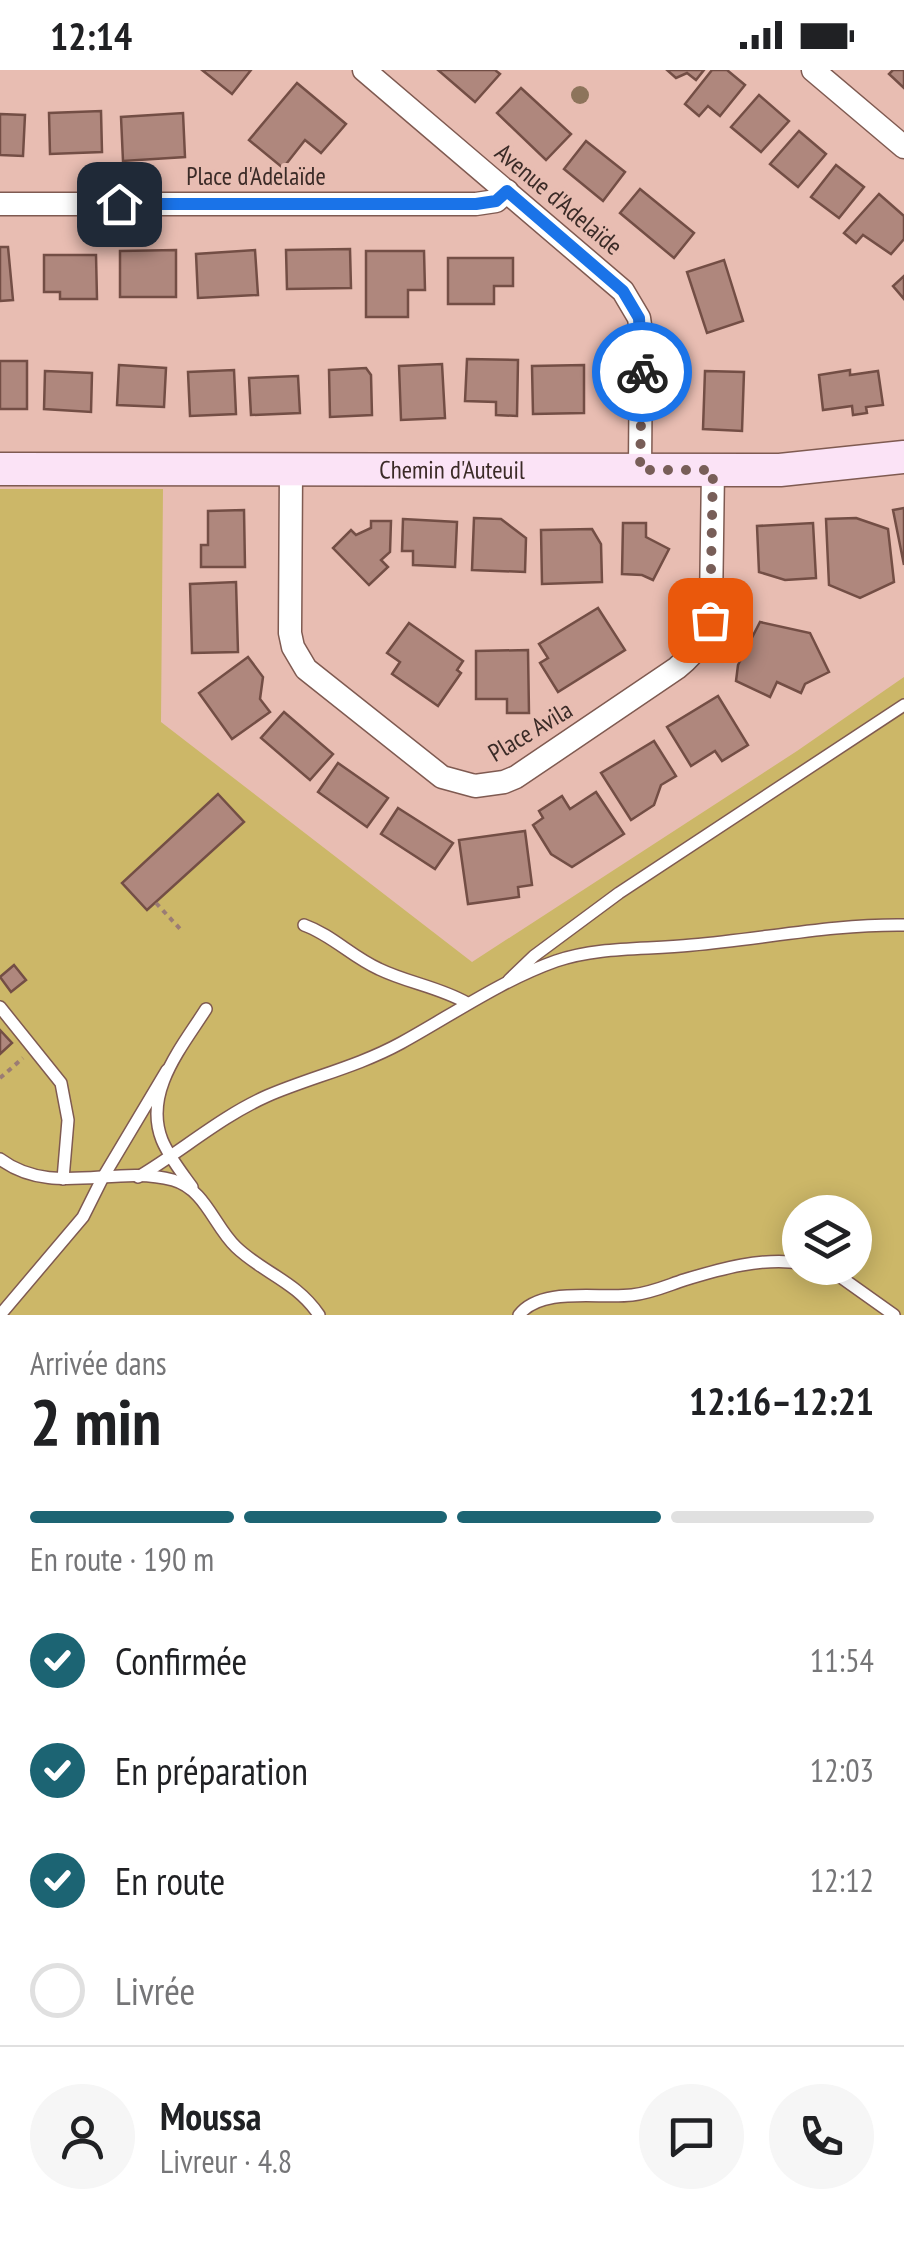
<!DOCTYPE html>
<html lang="fr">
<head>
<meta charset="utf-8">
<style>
	:root { --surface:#fff; --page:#f6f6f6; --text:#202124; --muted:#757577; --line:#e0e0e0; --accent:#1c6473 }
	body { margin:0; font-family:"PT Sans Narrow",sans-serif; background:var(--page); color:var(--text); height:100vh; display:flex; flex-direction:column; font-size:38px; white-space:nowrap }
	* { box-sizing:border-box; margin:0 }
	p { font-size:32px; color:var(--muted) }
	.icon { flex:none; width:55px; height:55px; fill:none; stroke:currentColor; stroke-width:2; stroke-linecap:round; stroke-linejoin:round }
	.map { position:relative; height:1245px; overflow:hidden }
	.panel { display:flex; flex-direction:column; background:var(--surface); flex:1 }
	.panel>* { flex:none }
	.tools { position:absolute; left:782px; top:1125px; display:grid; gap:20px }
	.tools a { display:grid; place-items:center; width:90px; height:90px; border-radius:50%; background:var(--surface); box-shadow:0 5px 25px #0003; font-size:50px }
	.pin { position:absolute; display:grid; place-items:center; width:85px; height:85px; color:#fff; margin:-42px; border-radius:20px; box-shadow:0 5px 15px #0006 }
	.courier { position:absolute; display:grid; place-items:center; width:100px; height:100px; margin:-50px; border:8px solid #1a73e8; border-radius:50%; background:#fff; color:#222; box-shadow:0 2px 12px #0007 }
	.summary em { font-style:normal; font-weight:700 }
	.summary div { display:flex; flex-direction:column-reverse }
	.summary { display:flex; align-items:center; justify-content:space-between; height:170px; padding:0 30px }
	h1 { font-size:65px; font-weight:700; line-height:75px }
	.bar { display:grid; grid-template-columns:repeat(4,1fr); gap:15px 10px; align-content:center; height:120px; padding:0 30px }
	.bar i { height:12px; border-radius:8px; background:var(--line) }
	.bar .selected { background:var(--accent) }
	.bar p { grid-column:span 4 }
	.line { display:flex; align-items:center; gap:25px; padding:0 30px; border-top:2px solid var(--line) }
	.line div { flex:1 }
	.round { display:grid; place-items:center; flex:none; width:105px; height:105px; border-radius:52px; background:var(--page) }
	ol { padding:0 30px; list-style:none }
	li { display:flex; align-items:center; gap:30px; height:110px }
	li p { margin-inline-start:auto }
	li .icon { padding:10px; border-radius:50%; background:var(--accent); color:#fff; stroke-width:4 }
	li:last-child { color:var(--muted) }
	li i { width:55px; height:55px; border:5px solid var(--line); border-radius:50% }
	.status { display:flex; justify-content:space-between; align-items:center; height:70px; padding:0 50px; background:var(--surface); direction:ltr }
	.status svg { height:28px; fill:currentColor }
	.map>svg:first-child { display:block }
	.green { fill:#ccb768; fill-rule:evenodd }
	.building { fill:#af877d; stroke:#734e45; stroke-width:2.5 }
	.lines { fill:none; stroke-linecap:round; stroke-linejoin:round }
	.lane-casing { stroke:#7f5a51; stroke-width:14 }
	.street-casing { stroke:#7f5a51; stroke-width:25 }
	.secondary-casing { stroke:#7f5a51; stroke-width:35 }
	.path { stroke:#9b7c74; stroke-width:4; stroke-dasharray:5 5; stroke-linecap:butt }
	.lane { stroke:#fff; stroke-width:11 }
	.street { stroke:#fff; stroke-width:22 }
	.secondary { stroke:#fbe3f6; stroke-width:32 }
	.tree { fill:#8d745b }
	.done { stroke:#785e58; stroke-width:10; stroke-dasharray:0 18 }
	.route { stroke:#1a73e8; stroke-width:12 }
	.labels { text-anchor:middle; stroke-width:8; stroke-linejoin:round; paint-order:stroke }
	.street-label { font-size:25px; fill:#3b2b27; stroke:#e8bdb2 }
</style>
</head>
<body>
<div class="status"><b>12:14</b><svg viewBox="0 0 49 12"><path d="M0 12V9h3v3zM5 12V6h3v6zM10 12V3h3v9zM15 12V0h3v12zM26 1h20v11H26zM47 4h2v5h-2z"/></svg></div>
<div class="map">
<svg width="904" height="1245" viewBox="0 0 904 1245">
	<rect width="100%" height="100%" fill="#e8bdb2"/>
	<path class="green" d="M0,419H163L161,652L472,892L797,681L904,607V1245H0ZM800,1142H855V1198H800Z"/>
	<g class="building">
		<path d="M202,0H251L232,24Z"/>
		<path d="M438,0H495L500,4L475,32Z"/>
		<path d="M667,0H704L696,10L687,3L676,8Z"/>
		<path d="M712,0H727L745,15L720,46L708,36L699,46L685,34Z"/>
		<path d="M893,0H904V18L889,4Z"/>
		<path d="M297,13L346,54L321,83L305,70L283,98L249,70Z"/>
		<path d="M521,18L571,64L546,90L497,43Z"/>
		<path d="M759,25L789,51L761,82L731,57Z"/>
		<path d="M101,41L102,82L50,84L49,43Z"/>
		<path d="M183,43L185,87L123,91L121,47Z"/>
		<path d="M0,44L25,45L23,86L0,85Z"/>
		<path d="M799,61L826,84L798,117L770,94Z"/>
		<path d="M586,71L625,102L603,131L564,99Z"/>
		<path d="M836,95L864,117L839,148L811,127Z"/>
		<path d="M640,119L694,163L674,188L620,143Z"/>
		<path d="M879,124L904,146V169L891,184L863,165L856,173L844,163Z"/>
		<path d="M0,177H8L13,230L0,231Z"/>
		<path d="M350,179L351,218L287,219L286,180Z"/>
		<path d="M176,180V227H120V181Z"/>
		<path d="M255,180L258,225L198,228L196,184Z"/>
		<path d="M366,181H424L425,220H408V247H366Z"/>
		<path d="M44,185H96L97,229H60V222H44Z"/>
		<path d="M448,188H513V216H494V234H448Z"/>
		<path d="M724,190L743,251L707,263L687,202Z"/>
		<path d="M904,206V229L893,216Z"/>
		<path d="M467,289L518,290L517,346L496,345V332L465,331Z"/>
		<rect x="0" y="291" width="27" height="48"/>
		<path d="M442,294L445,348L401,350L399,296Z"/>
		<path d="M119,295L166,298L164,337L117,335Z"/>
		<path d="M584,295V343L533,344L532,296Z"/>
		<path d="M366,298L371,305L372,345L330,347L329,300Z"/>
		<path d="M234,300L236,344L190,346L188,302Z"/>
		<path d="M850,300V305L878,301L883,335L866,337L867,343L853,345L852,336L823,340L819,305Z"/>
		<path d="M45,301L92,303L91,342L44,339Z"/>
		<path d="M705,301L744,302L742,361L703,359Z"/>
		<path d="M298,306L300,343L251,345L249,308Z"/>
		<path d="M904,438V495L893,440Z"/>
		<path d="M244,440L245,497H201V475H208V441Z"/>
		<path d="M474,448L501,449L526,468L525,502L472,500Z"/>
		<path d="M856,448L888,459L894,512L860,528L829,515L826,449Z"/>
		<path d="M403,449L457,452L455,497L413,495V481H402Z"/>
		<path d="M371,451H391L390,482L381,490L388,497L369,515L333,478L351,460L356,465L371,458Z"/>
		<path d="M623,453H646V467L669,479L653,510L642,505L622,504Z"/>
		<path d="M813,453L816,508L785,510L759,502L757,456Z"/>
		<path d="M592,459L601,474L602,512L542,514L541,460Z"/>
		<path d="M236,512L238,582L192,583L190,514Z"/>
		<path d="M598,538L625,580L558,622L540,593L548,588L539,574Z"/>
		<path d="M760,552L810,563L829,602L805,614L801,623L777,612L770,627L736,611L738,595Z"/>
		<path d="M409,553L463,591L457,600L461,603L438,636L392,604L400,592L387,583Z"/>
		<path d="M528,580L529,643H507V629H476V581Z"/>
		<path d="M248,587L263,607L260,629L270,642L232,669L199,623Z"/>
		<path d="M718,626L748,675L722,691L715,681L691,696L667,657Z"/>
		<path d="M284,642L333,684L310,710L261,668Z"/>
		<path d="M654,671L676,706L661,715L654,735L631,750L601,703Z"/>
		<path d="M338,693L388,728L367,757L318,722Z"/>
		<path d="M596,722L624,764L572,797L551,784L533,755L543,748L539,741L562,726L570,739Z"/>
		<path d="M218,724L244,752L147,840L122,813Z"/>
		<path d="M398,738L453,773L435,799L381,764Z"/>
		<path d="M525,761L532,815L518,817L519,827L468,834L459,770Z"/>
		<path d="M14,895L26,910L11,922L0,907Z"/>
		<path d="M0,960L12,973L0,984Z"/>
	</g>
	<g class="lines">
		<g class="lane-casing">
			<g id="lane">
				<path d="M304,855C332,865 352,887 379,899C408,913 439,917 467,933"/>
				<path d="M509,910L534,886L619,823L904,635"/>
				<path d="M0,937L61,1013L68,1050L63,1109"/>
				<path d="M0,1089C52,1128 115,1094 173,1110C205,1119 214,1156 236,1177C263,1203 296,1211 319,1245"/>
				<path d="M138,1107C182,1081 220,1047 267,1026C311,1007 357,997 401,973C452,945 500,911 556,891C600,876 647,880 692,875C763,869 832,854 904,855"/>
				<path d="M192,1117C182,1103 169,1087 162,1070C143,1022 182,977 206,939"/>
				<path d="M820,1198L842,1208L894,1245"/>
				<path d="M0,1245L83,1147L102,1109L167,1000"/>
				<path d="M519,1245C541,1216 599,1229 632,1225C651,1223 666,1216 684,1210C720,1199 762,1187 800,1193"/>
			</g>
		</g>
		<g class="street-casing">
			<g id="street">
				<path d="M364,0L623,221L639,248L641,262L640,400"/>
				<path d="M813,0L904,77"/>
				<path d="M0,134H476L496,131L507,121"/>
				<path d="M291,400L290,563L293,577L306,599L442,707L475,716L504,712L516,707L677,598C698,581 709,563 711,536L713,400"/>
			</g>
		</g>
		<g class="secondary-casing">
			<g id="secondary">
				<path id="s1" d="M0,399L780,400L904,387"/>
			</g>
		</g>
		<g class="path">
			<path d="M156,833L182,861"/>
			<path d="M0,1008L23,988"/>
		</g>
		<use href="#lane" class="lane"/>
		<use href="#street" class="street"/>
		<use href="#secondary" class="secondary"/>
	</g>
	<circle class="tree" cx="580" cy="25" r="9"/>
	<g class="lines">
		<path class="done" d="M642,302L640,400H713L710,550"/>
		<path class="route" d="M119,134H476L496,131L507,121L623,221L639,248L642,302"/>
	</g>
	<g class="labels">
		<g class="street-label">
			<text x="256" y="115">Place d'Adelaïde</text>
			<text transform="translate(559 129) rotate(40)" y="9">Avenue d'Adelaïde</text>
			<text dy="9" stroke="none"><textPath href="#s1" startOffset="452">Chemin d'Auteuil</textPath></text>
			<text transform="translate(530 661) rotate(-31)" y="9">Place Avila</text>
		</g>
	</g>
</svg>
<div class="tools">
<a><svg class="icon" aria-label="layers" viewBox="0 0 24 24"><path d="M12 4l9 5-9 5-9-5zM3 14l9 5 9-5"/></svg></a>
</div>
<div class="pin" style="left:710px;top:550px;background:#ea580c"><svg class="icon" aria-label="bag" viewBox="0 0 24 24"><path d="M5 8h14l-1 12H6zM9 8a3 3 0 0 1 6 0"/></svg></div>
<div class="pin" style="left:119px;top:134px;background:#1f2937"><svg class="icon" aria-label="home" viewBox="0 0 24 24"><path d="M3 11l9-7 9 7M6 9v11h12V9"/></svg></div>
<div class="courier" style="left:642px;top:302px"><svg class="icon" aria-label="bike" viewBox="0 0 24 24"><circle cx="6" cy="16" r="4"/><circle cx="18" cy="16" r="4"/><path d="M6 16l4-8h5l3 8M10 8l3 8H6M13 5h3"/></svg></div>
</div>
<section class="panel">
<div class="summary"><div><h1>2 min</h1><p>Arrivée dans</p></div><em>12:16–12:21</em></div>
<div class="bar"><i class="selected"></i><i class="selected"></i><i class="selected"></i><i></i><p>En route · 190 m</p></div>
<ol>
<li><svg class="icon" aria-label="check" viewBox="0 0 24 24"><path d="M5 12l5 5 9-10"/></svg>Confirmée<p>11:54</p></li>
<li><svg class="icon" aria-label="check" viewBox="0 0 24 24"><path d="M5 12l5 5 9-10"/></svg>En préparation<p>12:03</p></li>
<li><svg class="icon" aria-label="check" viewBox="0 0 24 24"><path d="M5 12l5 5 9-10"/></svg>En route<p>12:12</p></li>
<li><i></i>Livrée</li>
</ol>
<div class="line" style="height:180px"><a class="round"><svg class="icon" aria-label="person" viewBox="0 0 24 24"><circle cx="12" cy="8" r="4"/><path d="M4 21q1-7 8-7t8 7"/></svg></a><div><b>Moussa</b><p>Livreur · 4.8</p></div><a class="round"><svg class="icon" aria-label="chat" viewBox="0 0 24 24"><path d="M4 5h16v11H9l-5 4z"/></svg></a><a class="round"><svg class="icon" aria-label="phone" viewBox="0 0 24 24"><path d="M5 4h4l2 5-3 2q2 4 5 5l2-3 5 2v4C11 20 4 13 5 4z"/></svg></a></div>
</section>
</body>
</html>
